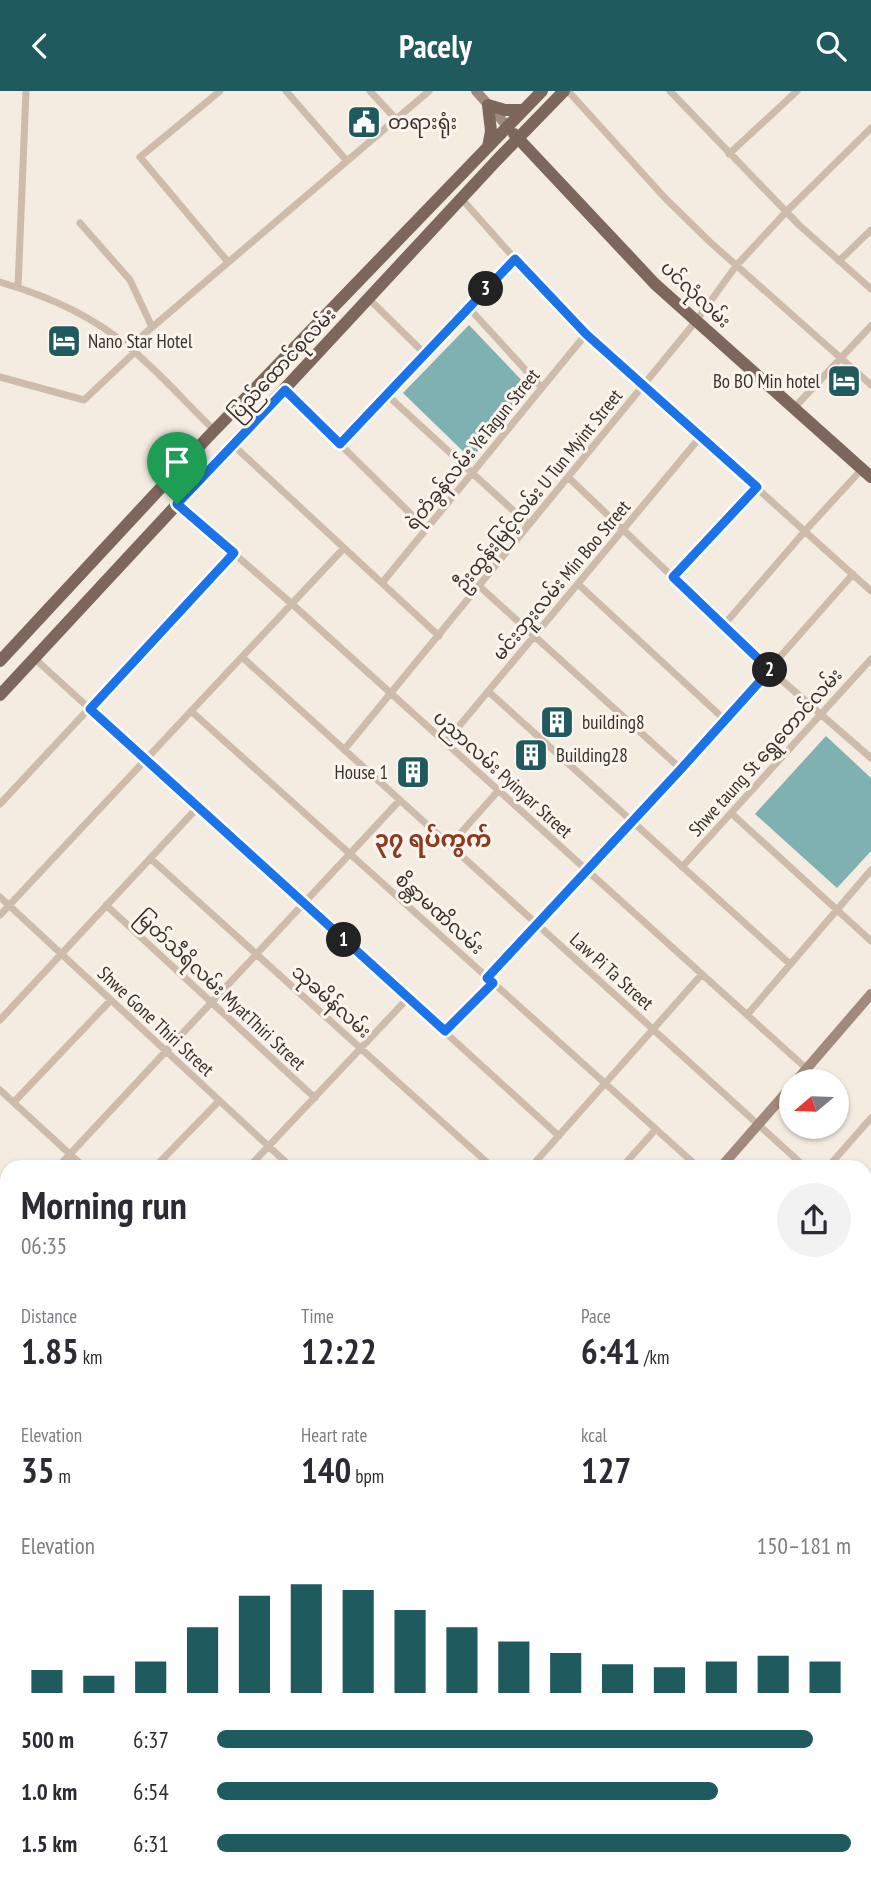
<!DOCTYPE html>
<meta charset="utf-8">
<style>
:root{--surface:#fff;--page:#f2f2f3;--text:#2b2b33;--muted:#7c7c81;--accent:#1f5a5e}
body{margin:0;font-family:"PT Sans Narrow","Noto Sans Myanmar",sans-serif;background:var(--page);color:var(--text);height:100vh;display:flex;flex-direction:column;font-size:26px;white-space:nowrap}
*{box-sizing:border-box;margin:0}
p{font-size:23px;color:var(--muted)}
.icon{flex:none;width:38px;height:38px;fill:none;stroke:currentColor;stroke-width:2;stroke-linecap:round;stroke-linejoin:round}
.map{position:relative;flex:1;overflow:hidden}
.panel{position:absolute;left:0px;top:1069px;width:872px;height:726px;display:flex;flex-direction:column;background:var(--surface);border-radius:21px 21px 0 0;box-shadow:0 2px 5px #0004}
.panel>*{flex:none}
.needle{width:46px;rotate:251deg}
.tools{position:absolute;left:779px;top:978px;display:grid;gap:14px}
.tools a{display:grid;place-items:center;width:70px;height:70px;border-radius:50%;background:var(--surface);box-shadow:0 2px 5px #0004;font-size:35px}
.pin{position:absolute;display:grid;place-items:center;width:60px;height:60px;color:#fff;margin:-72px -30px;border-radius:50% 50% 50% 0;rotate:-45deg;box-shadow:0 0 7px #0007}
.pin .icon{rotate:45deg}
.km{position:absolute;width:35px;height:35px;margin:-18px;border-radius:50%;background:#222;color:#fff;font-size:19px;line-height:35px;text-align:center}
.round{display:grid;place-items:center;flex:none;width:74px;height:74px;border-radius:37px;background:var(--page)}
.headline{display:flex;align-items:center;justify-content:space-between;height:119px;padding:0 21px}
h1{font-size:38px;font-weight:800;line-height:52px}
.figures{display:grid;grid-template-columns:repeat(3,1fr);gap:10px;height:119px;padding:7px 21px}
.figures div{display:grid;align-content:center}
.figures b{font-size:35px;font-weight:800}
.figures small{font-size:19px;font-weight:400}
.figures p{font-size:19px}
.chart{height:196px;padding:14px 21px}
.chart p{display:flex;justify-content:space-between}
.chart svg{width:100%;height:126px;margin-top:7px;stroke:var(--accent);stroke-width:6}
ul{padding:0 21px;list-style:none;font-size:23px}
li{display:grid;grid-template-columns:112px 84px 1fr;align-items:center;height:52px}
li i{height:18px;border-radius:9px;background:var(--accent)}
header{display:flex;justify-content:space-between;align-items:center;height:91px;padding:0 21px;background:var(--accent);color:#fff;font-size:32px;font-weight:800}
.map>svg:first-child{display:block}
.water{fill:#7fb0b2}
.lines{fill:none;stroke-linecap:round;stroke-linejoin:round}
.street{stroke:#cdbbac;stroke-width:7}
.secondary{stroke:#a18a7d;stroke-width:10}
.primary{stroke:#7d675c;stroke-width:12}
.route-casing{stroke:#fff;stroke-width:14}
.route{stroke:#1a73e8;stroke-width:9}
.labels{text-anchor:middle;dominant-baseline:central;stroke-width:6;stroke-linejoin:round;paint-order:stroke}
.poi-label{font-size:19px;fill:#3b302b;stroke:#fbf5ee;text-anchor:start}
.street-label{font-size:19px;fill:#3b302b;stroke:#fbf5ee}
.quarter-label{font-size:23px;font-weight:bold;fill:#8c3b22;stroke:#fbf5ee}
</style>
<header><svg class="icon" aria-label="back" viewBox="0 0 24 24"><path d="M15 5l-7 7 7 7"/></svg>Pacely<svg class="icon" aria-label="search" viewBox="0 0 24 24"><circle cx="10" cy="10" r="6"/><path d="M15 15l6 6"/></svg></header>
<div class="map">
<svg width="871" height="1795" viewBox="0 0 871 1795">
<rect width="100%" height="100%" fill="#f4ebe1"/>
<!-- water -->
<path class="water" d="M469,234L530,298L471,368L403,302Z
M826,645L871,687V760L837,797L755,723Z"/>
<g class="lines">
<!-- street -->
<path class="street" d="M220,0L140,66L228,171
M286,0L347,70
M370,0L396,28
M568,0L665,107L710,151L871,294
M670,0L799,134L871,198
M729,63L797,0
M461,107L515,168L586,243L871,500
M80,132L130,189L152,236
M839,170L871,139
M0,191C45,204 93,225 129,256C159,281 186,312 214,339
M18,196L26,0
M369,208L425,263
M469,217L542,297
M129,256L429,0
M0,286L84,309L135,261
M285,299L426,438
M387,304L529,434
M794,317L871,235
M340,353L515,168
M233,354L439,545
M568,386L770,579L871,667
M177,413L292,513L807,978
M673,486L757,396
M382,492L586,243
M578,493L725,629
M479,495L681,678
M723,535L805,440L862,378
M242,566L805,1076
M34,567L559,1045
M489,601L790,873
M191,620L698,1076
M445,652L701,345
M344,659L696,230L736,175L786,121L871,37
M0,713L234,462
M731,722L871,850
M450,754L498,700
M150,767L492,1076
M682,776L871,568
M0,806L291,1076
M106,814L315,1007
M0,824L344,457
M487,887L681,678L853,483
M747,924L871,779
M0,929L198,716
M445,940L493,892
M0,999L84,1076
M14,1011L111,909
M58,1076L400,709
M155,1076L219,1010
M249,1076L408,907
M531,1076L702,883
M622,1076L656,1038
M828,1076L871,1027
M864,1132L871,1125
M0,1138L7,1130
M0,1213L7,1220
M864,1237L871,1243
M0,1306L7,1313
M864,1331L871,1337
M0,1348L7,1340
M0,1396L7,1403
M864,1450L871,1443
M0,1493L7,1499
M0,1565L7,1558
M864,1618L871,1625
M864,1653L871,1646
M0,1665L7,1657
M0,1673L7,1679
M864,1712L871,1718
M0,1760L7,1752
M0,1776L7,1783
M13,1788L20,1795
M93,1788L100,1795
M362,1788L369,1795
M616,1788L623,1795
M854,1788L861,1795
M184,1795L190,1788
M272,1795L278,1788
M468,1795L474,1788
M563,1795L570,1788"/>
<!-- secondary -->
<path class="secondary" d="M476,0L507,35
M796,990L871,903
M721,1076L791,996
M0,1102L7,1109
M864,1563L871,1556
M741,1788L748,1795
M70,1795L76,1788
M657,1795L663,1788"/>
<!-- primary -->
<path class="primary" d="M514,43L655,193L871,386
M488,56L491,40L488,14L505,19H522
M0,570L208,346L542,0
M0,604L497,69L564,0"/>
</g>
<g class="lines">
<!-- route casing -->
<g class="route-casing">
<path id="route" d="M515,168L586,243L757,396L673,486L770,579L681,678L487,887L493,892L445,940L90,618L234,462L177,413L285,299L340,353Z"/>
</g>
<!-- route -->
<use href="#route" class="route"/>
</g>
<!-- icons -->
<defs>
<g id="civic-square" transform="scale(1.75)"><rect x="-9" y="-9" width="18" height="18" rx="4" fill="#1f5a5e" stroke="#fbf5ee"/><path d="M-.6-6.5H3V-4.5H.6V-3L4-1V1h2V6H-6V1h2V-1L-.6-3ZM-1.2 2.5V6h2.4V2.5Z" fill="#fff"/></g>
<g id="hotel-square" transform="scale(1.75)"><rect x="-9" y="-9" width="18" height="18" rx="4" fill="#1f5a5e" stroke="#fbf5ee"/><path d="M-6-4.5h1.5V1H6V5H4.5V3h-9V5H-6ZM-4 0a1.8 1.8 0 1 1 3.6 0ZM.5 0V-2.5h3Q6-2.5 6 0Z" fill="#fff"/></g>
<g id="building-square" transform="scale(1.75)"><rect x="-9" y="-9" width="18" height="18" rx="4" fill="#1f5a5e" stroke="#fbf5ee"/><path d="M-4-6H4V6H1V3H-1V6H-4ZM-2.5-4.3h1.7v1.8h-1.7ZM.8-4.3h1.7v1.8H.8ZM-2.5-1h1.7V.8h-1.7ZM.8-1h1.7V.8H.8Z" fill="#fff"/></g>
</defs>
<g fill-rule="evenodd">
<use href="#civic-square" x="364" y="31"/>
<use href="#hotel-square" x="64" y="250"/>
<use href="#hotel-square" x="844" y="290"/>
<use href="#building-square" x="557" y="631"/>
<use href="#building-square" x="531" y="664"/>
<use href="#building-square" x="413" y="681"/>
</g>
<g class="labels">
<!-- poi labels -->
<g class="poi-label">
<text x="388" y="31">တရားရုံး</text>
<text x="88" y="250">Nano Star Hotel</text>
<text x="820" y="290" text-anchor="end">Bo BO Min hotel</text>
<text x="582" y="631">building8</text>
<text x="556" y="664">Building28</text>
<text x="388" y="681" text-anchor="end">House 1</text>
</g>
<!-- street labels -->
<g class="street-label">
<text transform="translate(696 203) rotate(43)">ပင်လုံလမ်း</text>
<text transform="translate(282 273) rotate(-47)">ပြည်ထောင်စုလမ်း</text>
<text transform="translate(472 358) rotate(-51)">ရဲတံခွန်လမ်း YeTagun Street</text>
<text transform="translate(538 399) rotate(-51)">ဦးထွန်းမြင့်လမ်း U Tun Myint Street</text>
<text transform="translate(561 489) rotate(-50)">မင်းဘူးလမ်း Min Boo Street</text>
<text transform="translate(765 661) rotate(-48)">Shwe taung St ရွှေတောင်လမ်း</text>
<text transform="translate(503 683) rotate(42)">ပညာလမ်း Pyinyar Street</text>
<text transform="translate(440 822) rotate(42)">စိန္တာမဏိလမ်း</text>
<text transform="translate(612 880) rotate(42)">Law Pi Ta Street</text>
<text transform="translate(221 899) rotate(43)">မြတ်သီရိလမ်း MyatThiri Street</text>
<text transform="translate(332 910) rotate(42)">သုခမိန်လမ်း</text>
<text transform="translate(156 930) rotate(43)">Shwe Gone Thiri Street</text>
</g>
<!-- quarter labels -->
<g class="quarter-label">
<text x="433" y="747">၃၇ ရပ်ကွက်</text>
</g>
</g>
</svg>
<div class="tools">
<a><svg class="needle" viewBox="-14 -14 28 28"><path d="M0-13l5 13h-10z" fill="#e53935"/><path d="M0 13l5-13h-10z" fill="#7c7c81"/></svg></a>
</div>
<div class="pin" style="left:177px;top:413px;background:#1e9e55"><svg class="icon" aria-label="arrive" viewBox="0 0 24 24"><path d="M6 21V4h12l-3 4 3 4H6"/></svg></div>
<b class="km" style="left:344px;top:849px">1</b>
<b class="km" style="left:770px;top:579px">2</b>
<b class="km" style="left:486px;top:198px">3</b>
<section class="panel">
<div class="headline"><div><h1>Morning run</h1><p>06:35</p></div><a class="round"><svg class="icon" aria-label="share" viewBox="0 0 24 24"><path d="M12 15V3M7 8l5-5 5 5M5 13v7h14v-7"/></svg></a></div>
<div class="figures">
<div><p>Distance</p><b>1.85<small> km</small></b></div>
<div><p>Time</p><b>12:22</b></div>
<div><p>Pace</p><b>6:41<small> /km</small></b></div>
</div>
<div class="figures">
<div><p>Elevation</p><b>35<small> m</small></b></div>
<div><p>Heart rate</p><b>140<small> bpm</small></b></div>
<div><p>kcal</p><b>127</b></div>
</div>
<div class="chart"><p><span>Elevation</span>150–181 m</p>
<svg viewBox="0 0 160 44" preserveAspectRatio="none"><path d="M5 44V36M15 44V38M25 44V33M35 44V21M45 44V10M55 44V6M65 44V8M75 44V15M85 44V21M95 44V26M105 44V30M115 44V34M125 44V35M135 44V33M145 44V31M155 44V33"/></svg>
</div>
<ul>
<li><b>500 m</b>6:37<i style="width:94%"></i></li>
<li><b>1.0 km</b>6:54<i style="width:79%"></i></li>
<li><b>1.5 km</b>6:31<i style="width:100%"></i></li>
</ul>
</section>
</div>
